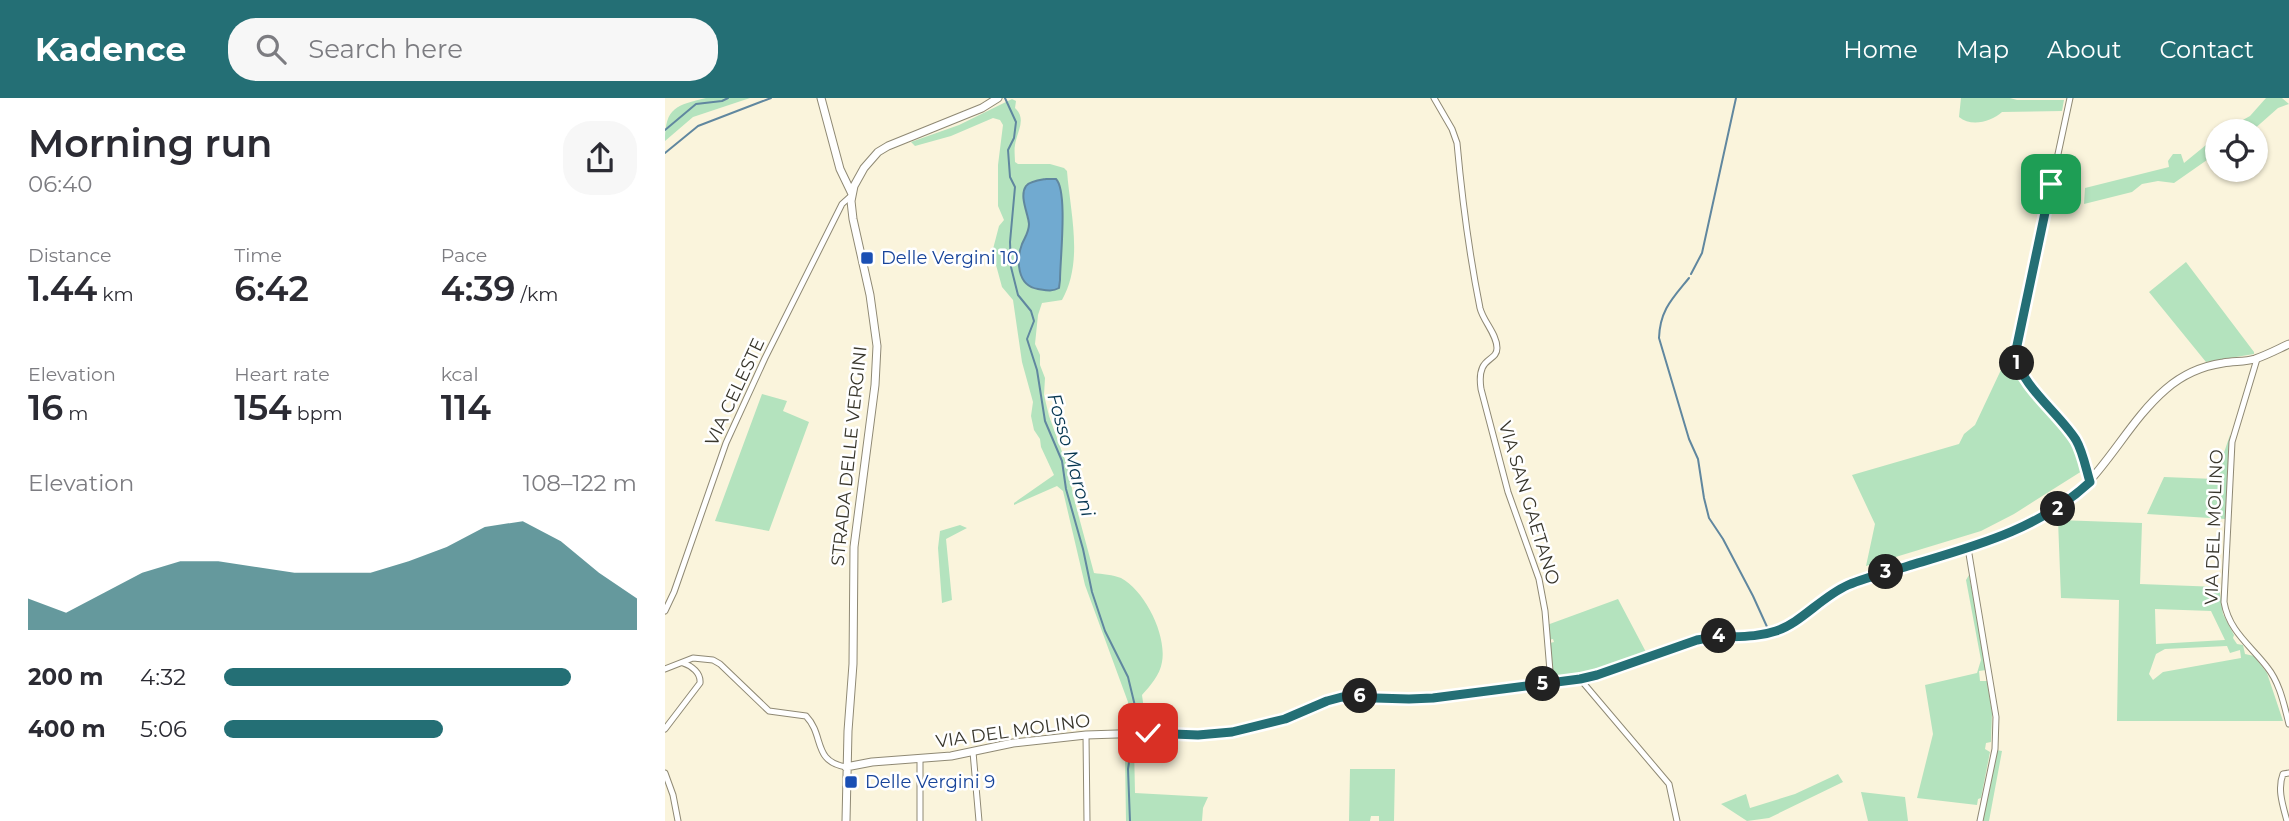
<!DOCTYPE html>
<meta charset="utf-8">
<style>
:root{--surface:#fff;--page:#f7f7f7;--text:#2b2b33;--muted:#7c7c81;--accent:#246f75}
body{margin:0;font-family:Montserrat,sans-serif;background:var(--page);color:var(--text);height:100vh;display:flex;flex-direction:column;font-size:26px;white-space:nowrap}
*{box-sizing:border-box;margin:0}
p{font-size:23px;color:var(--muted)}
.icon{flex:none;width:38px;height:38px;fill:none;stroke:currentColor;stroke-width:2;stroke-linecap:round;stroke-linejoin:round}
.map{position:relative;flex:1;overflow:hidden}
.panel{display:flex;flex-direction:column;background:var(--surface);width:665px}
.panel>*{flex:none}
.tools{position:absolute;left:1540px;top:21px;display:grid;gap:14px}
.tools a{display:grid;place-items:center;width:63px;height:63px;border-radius:50%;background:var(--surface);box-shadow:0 2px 5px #0004;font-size:35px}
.pin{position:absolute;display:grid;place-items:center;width:60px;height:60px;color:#fff;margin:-30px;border-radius:14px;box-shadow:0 4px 10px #0006}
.km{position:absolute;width:35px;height:35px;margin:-18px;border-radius:50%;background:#222;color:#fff;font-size:19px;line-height:35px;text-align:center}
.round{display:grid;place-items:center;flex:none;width:74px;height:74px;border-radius:28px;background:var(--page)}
.summary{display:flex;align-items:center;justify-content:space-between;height:119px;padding:0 28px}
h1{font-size:38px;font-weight:600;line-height:52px}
.stats{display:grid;grid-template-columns:repeat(3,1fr);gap:10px;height:119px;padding:7px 28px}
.stats div{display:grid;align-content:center}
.stats b{font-size:35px;font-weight:600}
.stats small{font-size:19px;font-weight:400}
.stats p{font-size:19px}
.chart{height:196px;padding:14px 28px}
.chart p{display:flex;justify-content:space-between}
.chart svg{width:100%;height:126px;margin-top:7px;fill:var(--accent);opacity:.7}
ul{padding:0 28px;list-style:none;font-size:23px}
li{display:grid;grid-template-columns:112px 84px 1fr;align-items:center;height:52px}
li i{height:18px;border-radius:9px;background:var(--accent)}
header{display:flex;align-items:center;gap:42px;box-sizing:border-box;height:98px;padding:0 35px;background:var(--accent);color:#fff}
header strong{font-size:33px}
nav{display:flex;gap:38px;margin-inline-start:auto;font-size:24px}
.search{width:490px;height:63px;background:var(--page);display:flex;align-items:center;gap:18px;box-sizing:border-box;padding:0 24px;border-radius:28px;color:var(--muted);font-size:26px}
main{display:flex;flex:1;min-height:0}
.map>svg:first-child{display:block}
.green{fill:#b4e3be;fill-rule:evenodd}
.water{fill:#71aad0;stroke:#60879f;stroke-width:2}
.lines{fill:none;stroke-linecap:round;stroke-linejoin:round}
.stream{stroke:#60879f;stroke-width:2}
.street-casing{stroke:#8f8974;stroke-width:7}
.secondary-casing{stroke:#8f8974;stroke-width:9}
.street{stroke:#fff;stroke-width:5}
.secondary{stroke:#fff;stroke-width:7}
.route-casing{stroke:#fff;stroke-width:14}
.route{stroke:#246f75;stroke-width:9}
.transit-dot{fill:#1a4fb4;stroke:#fff;stroke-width:2.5}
.labels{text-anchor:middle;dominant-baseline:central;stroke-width:5;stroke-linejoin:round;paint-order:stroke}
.transit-label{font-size:18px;fill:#164399;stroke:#fff;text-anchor:start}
.street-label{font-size:18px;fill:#38362c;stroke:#fff}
.water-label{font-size:19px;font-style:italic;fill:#073751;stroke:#fff}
</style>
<header>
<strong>Kadence</strong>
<div class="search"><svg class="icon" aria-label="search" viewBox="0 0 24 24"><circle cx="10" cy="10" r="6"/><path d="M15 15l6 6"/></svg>Search here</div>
<nav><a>Home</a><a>Map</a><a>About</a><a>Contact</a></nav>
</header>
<main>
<section class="panel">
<div class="summary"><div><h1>Morning run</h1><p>06:40</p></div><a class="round"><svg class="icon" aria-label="share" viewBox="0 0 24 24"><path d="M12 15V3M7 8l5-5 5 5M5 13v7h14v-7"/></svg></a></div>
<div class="stats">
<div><p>Distance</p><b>1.44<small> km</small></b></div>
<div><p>Time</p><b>6:42</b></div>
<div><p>Pace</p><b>4:39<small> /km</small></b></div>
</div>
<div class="stats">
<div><p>Elevation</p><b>16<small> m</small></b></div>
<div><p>Heart rate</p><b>154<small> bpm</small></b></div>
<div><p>kcal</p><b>114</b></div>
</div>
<div class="chart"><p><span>Elevation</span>108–122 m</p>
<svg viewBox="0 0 160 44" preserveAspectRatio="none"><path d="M0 44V33L10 38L20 31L30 24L40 20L50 20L60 22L70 24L80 24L90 24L100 20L110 15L120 8L130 6L140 13L150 24L160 33V44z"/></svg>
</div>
<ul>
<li><b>200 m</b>4:32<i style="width:84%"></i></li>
<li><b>400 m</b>5:06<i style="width:53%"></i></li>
</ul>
</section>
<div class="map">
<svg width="1624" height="723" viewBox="0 0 1624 723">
<rect width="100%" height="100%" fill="#faf4dc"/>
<!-- green -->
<path class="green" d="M41,0H85L28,19L0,43C0,9 12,7 41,0Z
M1296,0H1345L1352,2H1399L1397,13L1337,14C1326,24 1306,29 1294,19Z
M1601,0H1617L1624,6L1613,10L1587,33H1558L1585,18Z
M347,1L351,3L350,10C362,21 352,33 350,47C349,52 350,59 350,64L353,66H385L399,70L402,73C405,114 419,163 397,202L377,205L373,217L370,246L375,257V267L380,280L379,297L384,318L404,373L408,397L429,475C437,476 448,477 456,480C480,493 502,537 497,564C495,577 485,588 477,597L481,626L477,638L472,641L469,648L470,695L543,699L538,710L537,723H461L460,655L464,652L463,604L420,487L398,393L392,388L349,407V405L389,377L376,349L375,341L369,332L366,318L368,304L357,264L348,202L337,189L331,167L328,151L334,128L339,122L333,108V67L338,27L335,22L328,20L286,38L250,48L246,44L294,27ZM397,100V138L394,190L369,191L358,144L364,128L359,106Z
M1552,38V55L1509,85L1493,83L1477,86L1467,94L1419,106L1420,90L1504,69L1503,63L1508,56H1516L1519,65Z
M1521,164L1589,254V256L1541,264L1484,194Z
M1343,257L1347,271L1407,345L1417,373L1349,416L1316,433L1201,468L1210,426L1187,377L1294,346L1299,336L1310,327Z
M97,296L122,303L118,313L144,324L104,433L50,423Z
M1565,337L1560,421L1482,416L1499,379L1550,381Z
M1393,422L1477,425L1475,486L1554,489L1558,516L1569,537L1568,540L1572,546L1578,547L1580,556L1589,558L1602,575L1618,623H1452L1454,502L1396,500ZM1490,511L1546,513L1560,542L1491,546ZM1562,548L1565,555L1575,552L1576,560L1498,574L1488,582L1484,576L1491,556L1500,551Z
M295,427L302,430L281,441L287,502L277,505L273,450L275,433Z
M1304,477L1321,572L1314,573L1315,583H1322L1327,615L1326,644L1321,645L1320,651L1325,654L1316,700L1313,701L1312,707L1252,700L1268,636L1260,587L1312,575L1316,562L1301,482Z
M953,501L982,556L915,578L888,579L885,545L889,544L888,541L883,542L882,527Z
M1331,652L1337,653L1324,723H1318Z
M685,671H730L729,723H714V718H706L705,723H684Z
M1173,676L1178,684L1104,720L1082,723L1056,706L1081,696L1085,710L1130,696Z
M1196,694L1240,699L1243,723H1203Z"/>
<!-- water -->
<path class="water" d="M381,81H391C403,93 395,162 395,182L394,190C387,194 380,192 373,191C352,188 351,162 357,146C360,139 364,134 364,126C363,115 354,98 361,88C365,83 375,82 381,81Z"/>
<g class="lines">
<!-- stream -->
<path class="stream" d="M340,0L351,24L349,40L343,52L345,79L350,89L345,144L346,169L353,197L366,213L369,223L362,241L372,272L380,323L397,363L401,391L418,451L427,494L440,533L463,579L470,608L468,631
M0,32L31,6L57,3L63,0
M0,55L33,28L106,0
M1026,176L1037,155L1071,0
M1024,180C1007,201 995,212 994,240L1024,341L1033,361L1039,400L1044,420L1058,441L1088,498L1103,531
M465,723L463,671L468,637"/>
<!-- street casing -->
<g class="street-casing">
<path id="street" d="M769,0L787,31L792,45C797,100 804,155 815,210C818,223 832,236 832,250C832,265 811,257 816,291L843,394L874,481L880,513L886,585
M1405,0L1350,257C1357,289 1394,315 1411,342C1418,354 1421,371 1425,384
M1592,261L1567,344L1559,504C1564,533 1585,547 1602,569C1615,585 1619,607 1624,626
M1303,450L1331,619L1330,651L1315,723
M0,513L9,494L61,345L100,260L177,106L187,97
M0,571L28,560L48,562L55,566L104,613L141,618C160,638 147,663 181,669
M915,581L1004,686L1012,723
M0,631L35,585C36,575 27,568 18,565
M421,637L422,723
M308,654L314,723
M255,661V723
M0,675L8,697L13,723
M1622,723C1618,708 1612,691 1618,676L1624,675"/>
</g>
<!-- secondary casing -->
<g class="secondary-casing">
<path id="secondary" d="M156,0L175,71L187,96
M181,669L207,664L286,658L348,645L421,637L483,635L533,637L567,634L620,621L662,603L677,599L744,601L768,600L915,581L932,577L1032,542C1058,536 1085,542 1111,533C1126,528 1137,516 1150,507C1161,498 1174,491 1187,486C1252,460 1325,451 1386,415C1438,384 1458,328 1501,291C1517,277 1538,268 1558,265C1569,263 1580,264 1590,261C1602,257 1613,251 1624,246
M181,723L183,633L188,566L189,449L210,287L212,248L205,197L188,121L186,103L189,88L199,70L213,54L223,48L317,10L333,0"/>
</g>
<!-- street -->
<use href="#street" class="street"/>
<!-- secondary -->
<use href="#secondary" class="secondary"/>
</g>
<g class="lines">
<!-- route casing -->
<g class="route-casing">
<path id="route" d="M483,635L533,637L567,634L620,621L662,603L677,599L744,601L768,600L915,581L932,577L1032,542C1058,536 1085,542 1111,533C1136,525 1156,499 1183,487C1202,479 1223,474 1243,468C1310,448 1373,432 1425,384C1421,371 1418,354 1411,342C1394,315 1357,289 1350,257L1386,86"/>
</g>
<!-- route -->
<use href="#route" class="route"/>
</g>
<!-- markers -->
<g class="transit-dot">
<rect x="195" y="153" width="14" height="14" rx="3.5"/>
<rect x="179" y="677" width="14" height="14" rx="3.5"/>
</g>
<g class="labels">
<!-- transit labels -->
<g class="transit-label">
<text x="216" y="160">Delle Vergini 10</text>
<text x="200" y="684">Delle Vergini 9</text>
</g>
<!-- street labels -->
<g class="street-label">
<text transform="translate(70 294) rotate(-65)">VIA CELESTE</text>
<text transform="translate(184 358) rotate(-84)">STRADA DELLE VERGINI</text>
<text transform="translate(864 405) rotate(73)">VIA SAN GAETANO</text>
<text transform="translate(1549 429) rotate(-88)">VIA DEL MOLINO</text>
<text transform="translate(348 633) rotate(-8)">VIA DEL MOLINO</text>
</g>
<!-- water labels -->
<g class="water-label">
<text transform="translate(406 357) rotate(74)">Fosso Maroni</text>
</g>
</g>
</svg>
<div class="tools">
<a><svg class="icon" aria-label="locate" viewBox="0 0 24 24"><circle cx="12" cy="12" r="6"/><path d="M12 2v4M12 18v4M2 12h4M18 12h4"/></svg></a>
</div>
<div class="pin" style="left:1386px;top:86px;background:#1e9e55"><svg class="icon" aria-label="arrive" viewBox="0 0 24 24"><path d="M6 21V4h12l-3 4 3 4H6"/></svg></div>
<div class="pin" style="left:483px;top:635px;background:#d93025"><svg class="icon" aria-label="check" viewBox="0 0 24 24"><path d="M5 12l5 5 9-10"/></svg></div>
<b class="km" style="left:1352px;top:265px">1</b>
<b class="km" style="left:1393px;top:411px">2</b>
<b class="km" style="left:1221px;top:474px">3</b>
<b class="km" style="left:1054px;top:538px">4</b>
<b class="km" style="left:878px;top:586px">5</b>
<b class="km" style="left:695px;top:598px">6</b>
</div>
</main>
